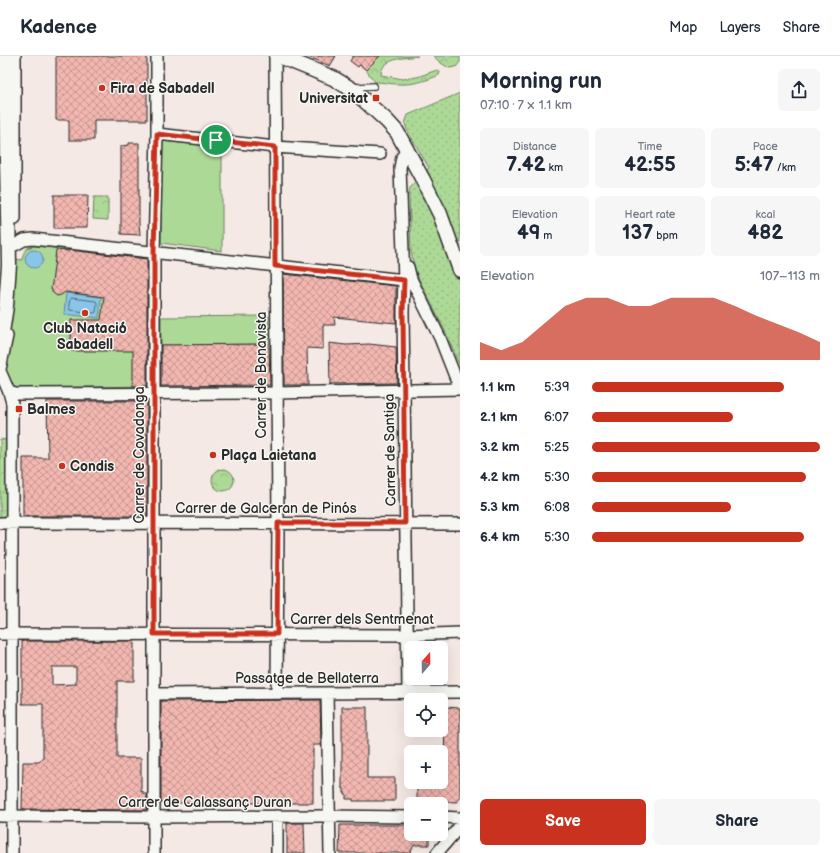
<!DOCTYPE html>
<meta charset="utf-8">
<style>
:root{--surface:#fff;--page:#f6f6f7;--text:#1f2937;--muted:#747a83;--line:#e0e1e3;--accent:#c8321e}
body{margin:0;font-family:"Balsamiq Sans",sans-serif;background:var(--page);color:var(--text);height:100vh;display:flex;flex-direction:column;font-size:15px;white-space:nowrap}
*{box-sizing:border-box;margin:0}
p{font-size:13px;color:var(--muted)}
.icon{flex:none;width:22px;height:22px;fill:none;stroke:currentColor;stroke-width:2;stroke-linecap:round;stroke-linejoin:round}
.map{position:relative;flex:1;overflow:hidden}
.side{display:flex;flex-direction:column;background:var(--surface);width:380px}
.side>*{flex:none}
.needle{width:26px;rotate:20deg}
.buttons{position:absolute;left:404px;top:585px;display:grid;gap:8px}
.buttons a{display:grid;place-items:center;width:44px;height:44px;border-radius:6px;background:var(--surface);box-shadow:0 4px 16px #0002;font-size:20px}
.pin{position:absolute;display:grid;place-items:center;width:34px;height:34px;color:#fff;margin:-17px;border:2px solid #fff;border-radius:50%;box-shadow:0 1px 4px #0007}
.round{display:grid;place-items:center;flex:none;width:42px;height:42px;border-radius:6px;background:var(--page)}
.head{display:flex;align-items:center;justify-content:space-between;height:68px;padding:0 20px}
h1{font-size:22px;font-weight:800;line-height:30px}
.metrics{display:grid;grid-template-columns:repeat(3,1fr);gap:6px;height:68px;padding:4px 20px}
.metrics div{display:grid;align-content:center;border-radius:6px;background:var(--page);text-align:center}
.metrics b{font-size:20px;font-weight:800}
.metrics small{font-size:11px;font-weight:400}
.metrics p{font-size:11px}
.chart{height:112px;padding:8px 20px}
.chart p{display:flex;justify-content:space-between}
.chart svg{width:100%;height:72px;margin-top:4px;fill:var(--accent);opacity:.7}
.primary-button{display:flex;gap:8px;margin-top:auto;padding:8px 20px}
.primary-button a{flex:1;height:46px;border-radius:6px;background:var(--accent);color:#fff;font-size:16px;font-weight:800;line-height:46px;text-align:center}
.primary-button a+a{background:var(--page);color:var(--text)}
ul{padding:0 20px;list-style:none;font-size:13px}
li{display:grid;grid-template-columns:64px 48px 1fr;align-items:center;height:30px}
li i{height:10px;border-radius:5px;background:var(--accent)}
header{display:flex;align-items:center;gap:24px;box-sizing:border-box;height:56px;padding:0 20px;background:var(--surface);border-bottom:1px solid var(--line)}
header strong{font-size:19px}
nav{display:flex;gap:22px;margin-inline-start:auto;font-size:14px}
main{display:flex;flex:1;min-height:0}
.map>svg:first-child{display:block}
.grass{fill:url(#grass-dots);stroke:#6c8261}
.forest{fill:url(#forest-crowns);stroke:#6c8261}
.garden{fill:#add997;stroke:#6c8261}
.water{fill:#88c5e8;stroke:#63879c}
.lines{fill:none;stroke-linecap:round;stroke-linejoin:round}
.shore{stroke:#506977;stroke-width:1}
.building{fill:url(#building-cross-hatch);stroke:#2b2b2b;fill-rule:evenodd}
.service-casing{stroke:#2b2b2b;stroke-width:8}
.minor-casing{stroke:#2b2b2b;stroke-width:14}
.tertiary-casing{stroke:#2b2b2b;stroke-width:17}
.service{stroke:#f6f6f2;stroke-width:5.5}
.minor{stroke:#f6f6f2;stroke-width:11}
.tertiary{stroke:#f6f6f2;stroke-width:14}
.route-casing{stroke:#fff;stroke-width:8}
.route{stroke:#c8321e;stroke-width:5}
.poi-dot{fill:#c8321e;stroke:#f6f6f2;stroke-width:1.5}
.labels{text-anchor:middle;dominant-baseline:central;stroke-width:3;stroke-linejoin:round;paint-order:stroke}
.poi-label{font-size:14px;font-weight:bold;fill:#2b2b2b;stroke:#f6f6f2;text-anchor:start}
.street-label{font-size:14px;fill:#2b2b2b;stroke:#f6f6f2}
</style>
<header>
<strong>Kadence</strong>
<nav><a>Map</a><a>Layers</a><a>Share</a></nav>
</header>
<main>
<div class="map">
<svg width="460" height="797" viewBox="0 0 460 797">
<defs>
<pattern id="grass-dots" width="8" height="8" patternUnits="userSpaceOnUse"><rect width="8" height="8" fill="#add997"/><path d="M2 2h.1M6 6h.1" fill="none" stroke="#95ba82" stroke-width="1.8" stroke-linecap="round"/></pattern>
<pattern id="forest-crowns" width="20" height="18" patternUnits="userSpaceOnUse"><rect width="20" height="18" fill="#add997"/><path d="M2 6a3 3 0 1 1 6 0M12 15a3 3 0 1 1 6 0" fill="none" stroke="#95ba82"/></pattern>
<pattern id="building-cross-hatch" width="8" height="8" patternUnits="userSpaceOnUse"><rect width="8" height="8" fill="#f2b7b0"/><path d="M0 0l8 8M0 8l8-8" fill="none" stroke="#c4958f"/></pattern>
</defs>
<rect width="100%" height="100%" fill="#f5e9e5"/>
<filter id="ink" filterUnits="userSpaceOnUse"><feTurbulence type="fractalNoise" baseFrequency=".025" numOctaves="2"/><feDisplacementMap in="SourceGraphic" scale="8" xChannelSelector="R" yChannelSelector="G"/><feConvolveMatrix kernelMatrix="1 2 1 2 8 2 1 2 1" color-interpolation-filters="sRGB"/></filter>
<g filter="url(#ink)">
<!-- grass -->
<path class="grass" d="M460,37V310L445,275L416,217L413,206L411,195L409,137L410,132L429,112L407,74L405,67L408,59Z"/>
<!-- forest -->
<path class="forest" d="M379,0H418C405,2 381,2 381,19L403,23L417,21L437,14L440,16L439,19C426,25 412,29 398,28C390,28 383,26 375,26L366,14Z
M433,0H460V6L456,11L449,12L441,7Z
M94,141H108V164L93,163Z
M0,383L8,384L10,456L2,462H0Z
M212 424a11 11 0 1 1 22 0a11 11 0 1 1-22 0Z"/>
<!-- garden -->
<path class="garden" d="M161,85L222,91V195L161,187Z
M36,190L147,202V330L22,332L8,331L0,313L16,203L22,204C23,195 27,190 36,190Z
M269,260V288L161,289V261Z"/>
<!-- water -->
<path class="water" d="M25 203a9 9 0 1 1 18 0a9 9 0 1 1-18 0Z
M66,237L101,241L99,262L64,258Z"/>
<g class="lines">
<!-- shore -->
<path class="shore" d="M71,242L96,245L97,247L96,256L94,257L70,254C68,252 69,244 71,242Z"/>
</g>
<!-- building -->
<path class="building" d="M56,0H147V64H94V84H69V64H56Z
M306,0H336L330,10Z
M353,0H380L366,14L360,9L358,11L350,5Z
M129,87H139V167L140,179L121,178V90L129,89Z
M54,139H88L87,172H54Z
M56,194L69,195V194L147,203V330H133V295H71V264H101L104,241L65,236L61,239L57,240L53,237L51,232L52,227Z
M283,218L396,230V267L334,261L335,269H323V293L307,292L308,329H284Z
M329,287L346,289L369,288L396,291L397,327L330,328Z
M269,288L270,329L161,330V289Z
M47,345H147V460H23V402H48Z
M22,585H134V625H117V702H141V736L143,735V738H147V754L22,753L23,706H39L43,702V648H22ZM52,611H76V628L52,629Z
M320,644L321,689H313V747H161V645Z
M342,651H367V722H395V745H353V743H346V737H344V732H342Z
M445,651L460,652V743H458V746L417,745V726H441V722H444Z
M287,767H304L305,797H287Z
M340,769H411V778H429V789H414L410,797H339Z"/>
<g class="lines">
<!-- service casing -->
<g class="service-casing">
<path id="service" d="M354,32L356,31L374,30"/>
</g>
<!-- minor casing -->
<g class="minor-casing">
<path id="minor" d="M275,0L278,467L277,637
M157,78L275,91L380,98
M15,163V0
M15,189L24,184L33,183L404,224
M408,211L411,223L440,282L460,333
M0,313L7,280
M0,315L9,336L12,347V797
M9,336L15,338H22L276,337L460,333
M0,467L460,468
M0,578L407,579L460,577
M327,637L330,797
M408,637L403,256L404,224L400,112L402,101L408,95
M154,638L460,636
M0,760L154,761L322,760L411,761
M277,760V797
M441,761L460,762
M154,797V196L157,78V0
M437,797L460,770"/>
</g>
<!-- tertiary casing -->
<g class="tertiary-casing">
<path id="tertiary" d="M279,0L333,22L353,34L387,65L397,76L422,122L440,158L460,214
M0,290L6,250L9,209L5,0"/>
</g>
<!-- service -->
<use href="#service" class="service"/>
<!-- minor -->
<use href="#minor" class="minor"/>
<!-- tertiary -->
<use href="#tertiary" class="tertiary"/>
</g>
</g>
<g class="lines" filter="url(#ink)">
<!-- route casing -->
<g class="route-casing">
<path id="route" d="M157,78L275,91V210L404,224L403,256L405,467H278L277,578H154V196Z"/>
</g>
<!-- route -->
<use href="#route" class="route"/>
</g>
<!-- markers -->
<g class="poi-dot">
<circle cx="102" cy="32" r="4"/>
<rect x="372" y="38" width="8" height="8" rx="2"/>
<circle cx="85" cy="257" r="4"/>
<rect x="15" y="349" width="8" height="8" rx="2"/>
<circle cx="213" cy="399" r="4"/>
<circle cx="62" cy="410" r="4"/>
</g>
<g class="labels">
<!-- poi labels -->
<g class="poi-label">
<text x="110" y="32">Fira de Sabadell</text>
<text x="368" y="42" text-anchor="end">Universitat</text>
<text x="85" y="272" text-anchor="middle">Club Natació<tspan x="85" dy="16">Sabadell</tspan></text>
<text x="27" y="353">Balmes</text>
<text x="221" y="399">Plaça Laietana</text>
<text x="70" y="410">Condis</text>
</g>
<!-- street labels -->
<g class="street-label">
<text transform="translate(261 319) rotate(-90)">Carrer de Bonavista</text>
<text transform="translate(390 394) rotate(-91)">Carrer de Santiga</text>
<text transform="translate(139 399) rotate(-90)">Carrer de Covadonga</text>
<text x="266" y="452">Carrer de Galceran de Pinós</text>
<text x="362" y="563">Carrer dels Sentmenat</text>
<text x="307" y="622">Passatge de Bellaterra</text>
<text x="205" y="746">Carrer de Calassanç Duran</text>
</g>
</g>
</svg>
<div class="buttons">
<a><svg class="needle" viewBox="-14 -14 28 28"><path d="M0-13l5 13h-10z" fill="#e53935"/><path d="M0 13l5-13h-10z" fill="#747a83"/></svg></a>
<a><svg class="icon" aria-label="locate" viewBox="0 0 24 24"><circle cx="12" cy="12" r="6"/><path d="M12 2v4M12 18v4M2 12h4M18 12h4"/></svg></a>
<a>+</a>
<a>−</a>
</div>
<div class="pin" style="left:216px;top:84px;background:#1e9e55"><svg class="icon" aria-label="arrive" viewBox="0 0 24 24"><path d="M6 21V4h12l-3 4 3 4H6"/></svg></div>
</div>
<section class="side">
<div class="head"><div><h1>Morning run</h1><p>07:10 · 7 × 1.1 km</p></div><a class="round"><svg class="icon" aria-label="share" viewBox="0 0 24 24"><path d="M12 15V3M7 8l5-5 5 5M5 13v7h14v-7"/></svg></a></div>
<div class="metrics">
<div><p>Distance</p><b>7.42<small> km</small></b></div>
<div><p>Time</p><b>42:55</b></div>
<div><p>Pace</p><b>5:47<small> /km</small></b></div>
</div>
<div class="metrics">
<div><p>Elevation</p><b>49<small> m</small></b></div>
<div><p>Heart rate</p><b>137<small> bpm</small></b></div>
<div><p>kcal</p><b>482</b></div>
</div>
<div class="chart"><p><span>Elevation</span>107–113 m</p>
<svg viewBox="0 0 160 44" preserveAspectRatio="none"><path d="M0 44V33L10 38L20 33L30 22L40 11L50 6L60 6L70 11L80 11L90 6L100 6L110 6L120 11L130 17L140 22L150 27L160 33V44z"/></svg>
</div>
<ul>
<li><b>1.1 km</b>5:39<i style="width:84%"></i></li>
<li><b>2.1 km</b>6:07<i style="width:62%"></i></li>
<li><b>3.2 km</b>5:25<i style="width:100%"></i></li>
<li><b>4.2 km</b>5:30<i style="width:94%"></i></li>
<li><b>5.3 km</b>6:08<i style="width:61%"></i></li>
<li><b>6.4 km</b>5:30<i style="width:93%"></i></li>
</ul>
<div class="primary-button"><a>Save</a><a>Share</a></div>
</section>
</main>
